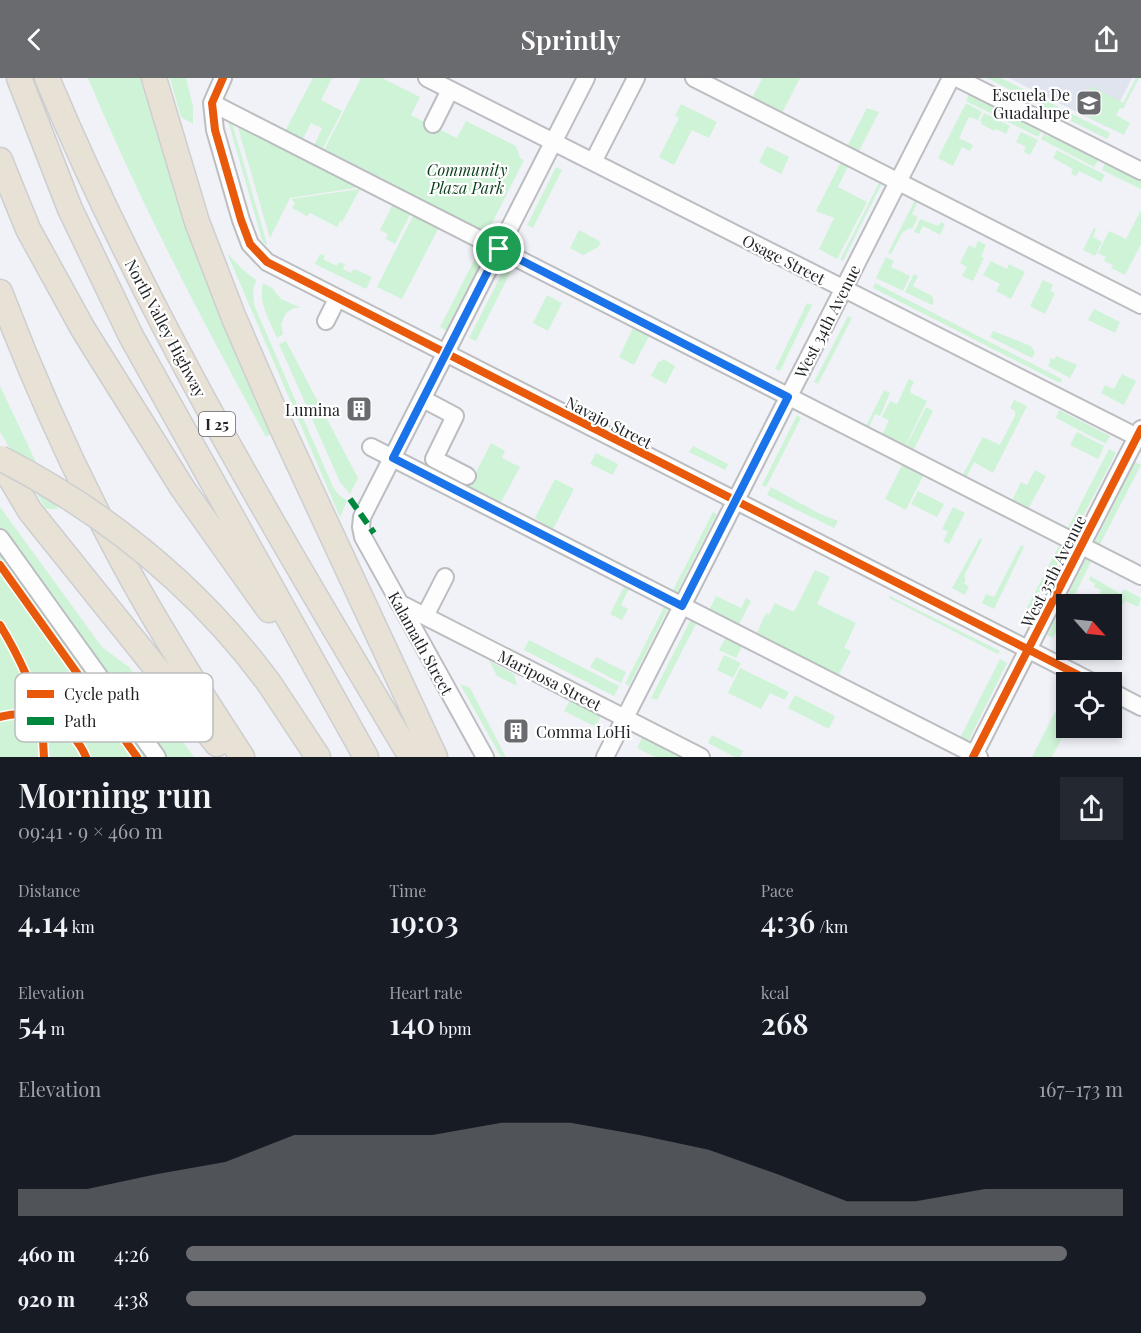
<!DOCTYPE html>
<meta charset="utf-8">
<style>
:root{--surface:#171b24;--page:#242831;--text:#f1f3f6;--muted:#9ea1a6;--accent:#696b6f}
body{margin:0;font-family:"Playfair Display",serif;background:var(--page);color:var(--text);height:100vh;display:flex;flex-direction:column;font-size:22px;white-space:nowrap}
*{box-sizing:border-box;margin:0}
p{font-size:20px;color:var(--muted)}
.icon{flex:none;width:33px;height:33px;fill:none;stroke:currentColor;stroke-width:2;stroke-linecap:round;stroke-linejoin:round}
.map{position:relative;height:679px;overflow:hidden}
.details{display:flex;flex-direction:column;background:var(--surface);flex:1}
.details>*{flex:none}
.needle{width:39px;rotate:117deg}
.fabs{position:absolute;left:1056px;top:516px;display:grid;gap:12px}
.fabs a{display:grid;place-items:center;width:66px;height:66px;border-radius:0px;background:var(--surface);box-shadow:0 3px 9px #0003;font-size:30px}
.pin{position:absolute;display:grid;place-items:center;width:51px;height:51px;color:#fff;margin:-26px;border:3px solid #fff;border-radius:50%;box-shadow:0 2px 6px #0007}
.round{display:grid;place-items:center;flex:none;width:63px;height:63px;border-radius:0px;background:var(--page)}
.summary{display:flex;align-items:center;justify-content:space-between;height:102px;padding:0 18px}
h1{font-size:33px;font-weight:600;line-height:45px}
.stats{display:grid;grid-template-columns:repeat(3,1fr);gap:9px;height:102px;padding:6px 18px}
.stats div{display:grid;align-content:center}
.stats b{font-size:30px;font-weight:600}
.stats small{font-size:16px;font-weight:400}
.stats p{font-size:16px}
.chart{height:168px;padding:12px 18px}
.chart p{display:flex;justify-content:space-between}
.chart svg{width:100%;height:108px;margin-top:6px;fill:var(--accent);opacity:.7}
ul{padding:0 18px;list-style:none;font-size:20px}
li{display:grid;grid-template-columns:96px 72px 1fr;align-items:center;height:45px}
li i{height:15px;border-radius:8px;background:var(--accent)}
header{display:flex;justify-content:space-between;align-items:center;height:78px;padding:0 18px;background:var(--accent);color:#fff;font-size:27px;font-weight:600}
.map>svg:first-child{display:block}
.built{fill:#dfe4ee}
.green{fill:#cef3d6}
.lines{fill:none;stroke-linecap:round;stroke-linejoin:round}
.minor-casing{stroke:#bcbdc1;stroke-width:20}
.highway-casing{stroke:#cdced0;stroke-width:27}
.minor{stroke:#fdfdfe;stroke-width:16}
.highway{stroke:#e8e1d6;stroke-width:24}
.highway-bridge-casing{stroke:#cdced0;stroke-width:27;stroke-linecap:butt}
.highway-bridge{stroke:#e8e1d6;stroke-width:24}
.quiet{stroke:#00873e;stroke-width:6;stroke-dasharray:12 6;stroke-linecap:butt}
.cycleway-casing{stroke:#fff;stroke-width:11}
.cycleway{stroke:#e8590c;stroke-width:8}
.route-casing{stroke:#fff;stroke-width:12}
.route{stroke:#1a73e8;stroke-width:8}
.labels{text-anchor:middle;dominant-baseline:central;stroke-width:4.5;stroke-linejoin:round;paint-order:stroke}
.shield{fill:#fff;stroke:#646567;stroke-width:1.5}
.shield-label{font-size:15px;font-weight:bold;fill:#212326}
.poi-label{font-size:16px;fill:#212326;stroke:#fff;text-anchor:end}
.park-label{font-size:16px;font-style:italic;fill:#0a3e19;stroke:#fff}
.street-label{font-size:16px;fill:#212326;stroke:#fff}
.key{fill:#fff;stroke:#bcbdbe;stroke-width:1.5}
.key-label{font-size:16px;fill:#212326}
</style>
<header><svg class="icon" aria-label="back" viewBox="0 0 24 24"><path d="M15 5l-7 7 7 7"/></svg>Sprintly<svg class="icon" aria-label="share" viewBox="0 0 24 24"><path d="M12 15V3M7 8l5-5 5 5M5 13v7h14v-7"/></svg></header>
<div class="map">
<svg width="1141" height="679" viewBox="0 0 1141 679">
<rect width="100%" height="100%" fill="#f0f2f7"/>
<!-- built -->
<path class="built" d="M1009,0H1132L1107,49Z"/>
<!-- green -->
<path class="green" d="M88,0H140L176,119L215,226L270,356L266,359C201,241 140,124 88,0Z
M170,0H186L193,28V46L181,39Z
M313,0H332L321,22L342,33L321,74L313,70L322,50L311,45L301,64L284,55Z
M361,0H382L420,19L411,37L457,60L466,43L516,68L520,80L524,82L486,157L361,109L290,120L270,160L236,43L319,82Z
M760,0H800L781,37L751,22L762,1Z
M987,0H1001L1110,55L1107,61Z
M1136,0H1139L1123,31L1120,30L1116,37L1130,45L1124,57L1075,33L1079,24L1082,25L1091,8L1123,25Z
M969,16L1038,49L1037,52L1041,54L1038,59L966,23Z
M966,25L982,34L978,42L969,39L959,60L973,67L970,73L962,69L953,88L938,80Z
M681,26L717,44L709,60L692,52L674,87L659,79L679,40L675,38Z
M867,30L879,34L857,77L846,71Z
M984,35L1010,48L1006,56L996,51L994,53L981,46L982,44L980,43Z
M230,38L267,166L266,167L262,162L227,39Z
M1021,54L1038,62L1030,77L1024,74L1026,69L1016,64Z
M1044,56L1049,59L1050,56L1099,81L1094,89L1041,61Z
M767,68L789,79L781,96L759,84Z
M1057,72L1105,97L1101,104L1079,93L1076,98L1071,96L1073,91L1053,80Z
M842,82L849,86L838,109L867,124L837,181L819,171L834,140L816,133Z
M1105,85L1141,103V111L1102,92Z
M556,89L562,92L533,150L527,147Z
M882,99L883,103L843,183L840,182Z
M360,111L342,144L340,143L337,149L310,135L307,138L292,130L295,125L291,121Z
M395,122L413,131L395,166L386,161L388,156L380,152Z
M915,122L918,123L912,136L918,139L912,151L909,150L902,155L891,176L888,175Z
M1141,132V166L1125,197L1111,190L1113,187L1104,183L1106,179L1098,175L1109,153L1126,161Z
M415,134L440,147L402,221L377,209Z
M920,141L938,148L941,144L945,146L940,157L923,148L919,156L914,154Z
M1094,150L1096,151L1093,159L1102,164L1095,178L1083,172Z
M579,152L601,164L598,169L583,177L570,170Z
M978,163L986,167L981,179L984,180L973,203L962,198L967,189L960,185L969,167L975,170Z
M482,167L487,173L447,253L440,249Z
M227,175L243,192L256,202L253,212L254,227L333,409L338,416L347,423L340,439Z
M320,176L325,178L323,181L337,188L339,184L345,186L343,191L351,195L354,191L372,199L366,211L315,186Z
M886,179L894,183L891,189L910,198L903,213L876,200Z
M510,180L516,183L476,263L469,260Z
M991,183L1007,191L1009,186L1025,194L1011,221L996,213L1000,206L983,197Z
M914,196L918,198L913,208L932,218L934,224L932,227L905,214Z
M1043,202L1053,207L1050,213L1055,215L1045,236L1030,228Z
M263,205L272,210L281,221L301,230H294L286,235L281,246L283,256L277,260C269,242 258,224 263,205Z
M875,205L1062,301L1060,305L873,210Z
M547,217L562,225L548,253L533,245Z
M807,225L812,227L780,293L775,291Z
M1094,231L1120,244L1115,255L1088,242Z
M848,238L852,240L818,306L814,304Z
M633,250L649,258L634,287L619,279Z
M993,253L1031,268L1035,275L1032,280L990,259Z
M286,263L358,400L350,416L340,404L279,266Z
M1056,278L1077,287L1070,300L1048,288L1051,280L1054,282Z
M663,281L675,288L666,306L651,298L659,283L661,284Z
M1122,296L1136,303L1124,327L1101,315L1105,307L1114,311Z
M909,301L914,304L910,312L911,315L927,323L905,368L882,357L889,342L882,339L890,323L897,326Z
M0,308L58,431H46L0,354Z
M884,312L890,315L880,338L875,336L869,349L866,348Z
M1014,322L1027,328L993,395L974,384L966,400L962,398L983,359L1000,367L1015,338V333L1010,330Z
M926,329L933,333L913,373L905,370Z
M1059,332L1110,358L1106,366L1056,340Z
M797,337L801,340L766,409L762,407Z
M1077,354L1104,368L1098,381L1070,367Z
M491,365L505,373L502,380L520,389L499,428L467,412Z
M693,368L728,386L725,392L689,374Z
M1109,371L1116,375L1073,457L1066,454Z
M596,375L618,386L613,397L590,386Z
M904,383L925,394L906,432L885,421Z
M1135,384L1141,387L1098,470L1094,466Z
M1035,392L1046,398L1027,433L1011,425L1021,404L1027,407Z
M555,401L574,411L551,455L539,449L541,444L535,440Z
M771,409L818,435L838,443L834,450L767,417Z
M918,413L944,426L937,439L911,426Z
M0,429L102,569L130,590L194,679H0Z
M953,429L965,435L949,466L943,463L948,454L942,451Z
M713,434L717,436L676,516H671Z
M980,460L982,462L964,498L966,500L964,506L969,508L965,517L952,510Z
M1062,462L1068,465L1026,547L1020,543Z
M1021,467L1024,469L994,531L982,525L986,516L994,519Z
M1088,477L1094,478L1070,526H1066V533L1053,560L1047,557Z
M815,492L830,499L817,526L856,545L844,570L851,573L837,600L755,559L766,535L769,537L775,525L794,534Z
M1090,498L1121,516L1124,511L1141,520L1138,529L1125,523L1119,532L1112,529V526L1104,525L1094,526L1101,512L1094,509L1095,506L1089,502Z
M624,509L629,511L621,527L628,531L622,542L610,536Z
M716,518L741,530L746,520L751,523L739,547L709,532Z
M890,518L1000,573L998,576L889,520Z
M666,525L670,527L629,608L625,606Z
M692,539L698,542L657,622L651,620Z
M727,557L739,563L742,568L736,580L719,572Z
M529,562L619,608L614,618L524,572Z
M724,577L741,585L733,600L717,592Z
M596,579L626,594L621,605L590,589Z
M1000,581L1007,585L967,666L959,662Z
M489,583L514,596L517,608L497,598Z
M740,590L789,614L785,622L770,615L761,631L728,615Z
M460,606L470,610L506,679H501Z
M795,617L835,638L829,651L788,630Z
M570,622L601,637L596,649L564,633Z
M1055,634L1066,640L1067,650L1052,679H1032Z
M712,657L743,673L740,679H735L708,665Z
M642,660L679,679H655L637,670Z"/>
<g class="lines">
<!-- minor casing -->
<g class="minor-casing">
<path id="minor" d="M223,0L212,25L215,52L241,142L250,166L267,184L1092,604
M427,0L1141,361
M694,0L1141,227
M957,0L1141,93
M212,25L1141,498
M433,46L450,12
M593,84L636,0
M326,243L337,221
M423,321L455,338L434,381L467,398
M371,369L979,679
M0,460L157,679
M399,525L701,679
M425,538L445,499
M1112,614L1141,629
M485,679L363,459L361,449L362,439L586,0
M605,679L951,0
M973,679L1141,351"/>
</g>
<!-- highway casing -->
<g class="highway-casing">
<path id="highway" d="M19,0L70,131L131,258L366,679
M47,0C146,237 279,458 411,679
M154,0L197,144L234,240L281,348L435,679
M0,82L28,151L83,251L183,411L269,532
M0,214C35,306 76,397 123,484C159,551 200,615 242,679
M0,382L30,433L217,666
M269,605L318,679"/>
</g>
<!-- minor -->
<use href="#minor" class="minor"/>
<!-- highway -->
<use href="#highway" class="highway"/>
<!-- highway-bridge casing -->
<g class="highway-bridge-casing">
<path id="highway-bridge" d="M0,380C107,435 198,509 269,605"/>
</g>
<!-- highway-bridge -->
<use href="#highway-bridge" class="highway-bridge"/>
<!-- quiet -->
<path class="quiet" d="M350,421L374,455"/>
<!-- cycleway casing -->
<g class="cycleway-casing">
<path id="cycleway" d="M223,0L212,25L215,52L241,142L250,166L267,184L1092,604
M0,487L137,679
M0,547C17,575 32,605 40,637C43,650 43,665 44,679
M0,639C35,629 72,646 86,679
M973,679L1141,351"/>
</g>
<!-- cycleway -->
<use href="#cycleway" class="cycleway"/>
</g>
<g class="lines">
<!-- route casing -->
<g class="route-casing">
<path id="route" d="M499,171L788,319L682,528L393,380Z"/>
</g>
<!-- route -->
<use href="#route" class="route"/>
</g>
<!-- icons -->
<defs>
<g id="school-square" transform="scale(1.35)"><rect x="-9" y="-9" width="18" height="18" rx="4" fill="#696b6f" stroke="#fff"/><path d="M0-5L7-2L0 1L-7-2ZM-4 1L0 2.5L4 1V4Q0 6-4 4Z" fill="#fff"/></g>
<g id="building-square" transform="scale(1.35)"><rect x="-9" y="-9" width="18" height="18" rx="4" fill="#696b6f" stroke="#fff"/><path d="M-4-6H4V6H1V3H-1V6H-4ZM-2.5-4.3h1.7v1.8h-1.7ZM.8-4.3h1.7v1.8H.8ZM-2.5-1h1.7V.8h-1.7ZM.8-1h1.7V.8H.8Z" fill="#fff"/></g>
</defs>
<g fill-rule="evenodd">
<use href="#school-square" x="1089" y="25"/>
<use href="#building-square" x="359" y="331"/>
<use href="#building-square" x="516" y="653"/>
</g>
<g class="labels">
<!-- shield labels -->
<rect class="shield" x="199" y="334" width="36" height="24" rx="4.5"/>
<g class="shield-label">
<text x="217" y="346">I 25</text>
</g>
<!-- poi labels -->
<g class="poi-label">
<text x="1070" y="16">Escuela De<tspan x="1070" dy="18">Guadalupe</tspan></text>
<text x="340" y="331">Lumina</text>
<text x="536" y="653" text-anchor="start">Comma LoHi</text>
</g>
<!-- park labels -->
<g class="park-label">
<text x="467" y="91">Community<tspan x="467" dy="18">Plaza Park</tspan></text>
</g>
<!-- street labels -->
<g class="street-label">
<text transform="translate(784 181) rotate(27)">Osage Street</text>
<text transform="translate(827 243) rotate(-63)">West 34th Avenue</text>
<text transform="translate(166 250) rotate(62)">North Valley Highway</text>
<text transform="translate(609 344) rotate(27)">Navajo Street</text>
<text transform="translate(1053 493) rotate(-63)">West 35th Avenue</text>
<text transform="translate(421 565) rotate(61)">Kalamath Street</text>
<text transform="translate(550 602) rotate(27)">Mariposa Street</text>
</g>
</g>
<!-- legend -->
<rect x="15" y="595" width="198" height="69" rx="9" class="key"/>
<rect x="27" y="612" width="27" height="8" fill="#e8590c"/>
<rect x="27" y="639" width="27" height="8" fill="#00873e"/>
<g class="key-label">
<text x="64" y="622">Cycle path</text>
<text x="64" y="649">Path</text>
</g>
</svg>
<div class="fabs">
<a><svg class="needle" viewBox="-14 -14 28 28"><path d="M0-13l5 13h-10z" fill="#e53935"/><path d="M0 13l5-13h-10z" fill="#9ea1a6"/></svg></a>
<a><svg class="icon" aria-label="locate" viewBox="0 0 24 24"><circle cx="12" cy="12" r="6"/><path d="M12 2v4M12 18v4M2 12h4M18 12h4"/></svg></a>
</div>
<div class="pin" style="left:499px;top:171px;background:#1e9e55"><svg class="icon" aria-label="arrive" viewBox="0 0 24 24"><path d="M6 21V4h12l-3 4 3 4H6"/></svg></div>
</div>
<section class="details">
<div class="summary"><div><h1>Morning run</h1><p>09:41 · 9 × 460 m</p></div><a class="round"><svg class="icon" aria-label="share" viewBox="0 0 24 24"><path d="M12 15V3M7 8l5-5 5 5M5 13v7h14v-7"/></svg></a></div>
<div class="stats">
<div><p>Distance</p><b>4.14<small> km</small></b></div>
<div><p>Time</p><b>19:03</b></div>
<div><p>Pace</p><b>4:36<small> /km</small></b></div>
</div>
<div class="stats">
<div><p>Elevation</p><b>54<small> m</small></b></div>
<div><p>Heart rate</p><b>140<small> bpm</small></b></div>
<div><p>kcal</p><b>268</b></div>
</div>
<div class="chart"><p><span>Elevation</span>167–173 m</p>
<svg viewBox="0 0 160 44" preserveAspectRatio="none"><path d="M0 44V33L10 33L20 27L30 22L40 11L50 11L60 11L70 6L80 6L90 11L100 17L110 27L120 38L130 38L140 33L150 33L160 33V44z"/></svg>
</div>
<ul>
<li><b>460 m</b>4:26<i style="width:94%"></i></li>
<li><b>920 m</b>4:38<i style="width:79%"></i></li>
</ul>
</section>
